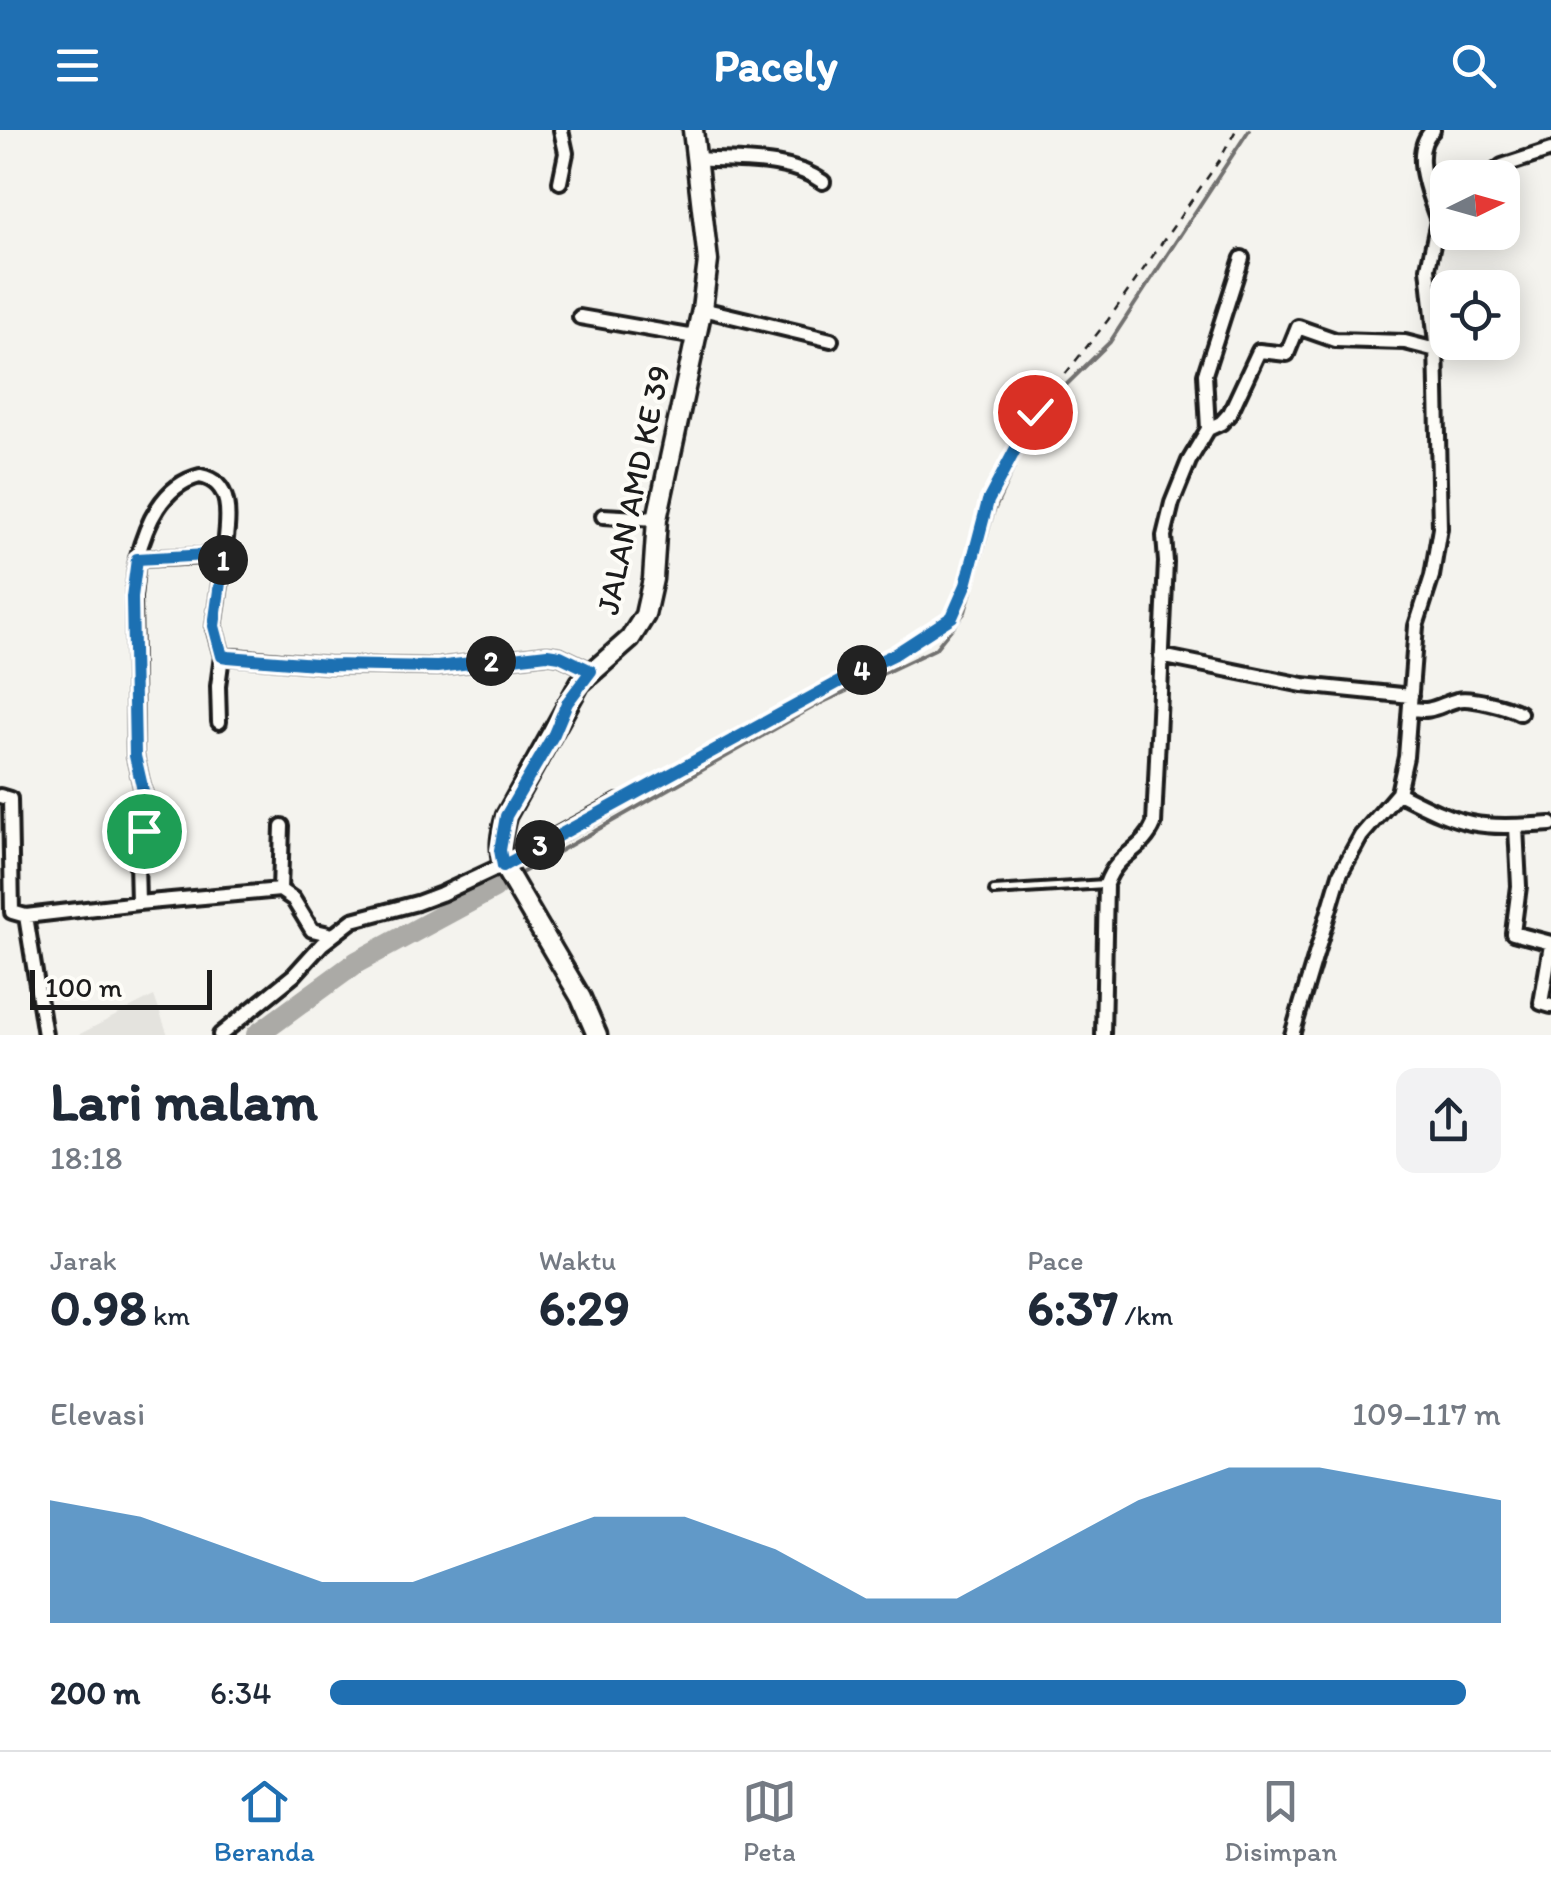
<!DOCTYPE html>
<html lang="id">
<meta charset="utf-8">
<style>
:root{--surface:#fff;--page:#f2f2f3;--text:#1f2937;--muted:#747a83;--line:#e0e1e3;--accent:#1f6fb2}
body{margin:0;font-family:Itim,sans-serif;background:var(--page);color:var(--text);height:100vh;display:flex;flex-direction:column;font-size:38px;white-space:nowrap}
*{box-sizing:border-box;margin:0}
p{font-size:32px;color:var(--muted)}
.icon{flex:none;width:55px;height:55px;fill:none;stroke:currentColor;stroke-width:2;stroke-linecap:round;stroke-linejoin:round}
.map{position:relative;height:905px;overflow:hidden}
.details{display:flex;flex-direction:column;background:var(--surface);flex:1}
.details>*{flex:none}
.needle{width:65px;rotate:85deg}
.fabs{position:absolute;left:1430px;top:30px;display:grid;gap:20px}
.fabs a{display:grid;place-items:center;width:90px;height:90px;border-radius:20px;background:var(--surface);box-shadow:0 5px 25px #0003;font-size:50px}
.scale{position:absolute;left:30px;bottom:25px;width:182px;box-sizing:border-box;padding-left:10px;border:5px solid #1c1c1c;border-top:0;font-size:28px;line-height:35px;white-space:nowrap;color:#1c1c1c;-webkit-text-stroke:8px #fdfcf7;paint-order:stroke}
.pin{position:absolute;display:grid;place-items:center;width:85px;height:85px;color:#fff;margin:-42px;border:5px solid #fff;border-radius:50%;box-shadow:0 2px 10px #0007}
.km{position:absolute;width:50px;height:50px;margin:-25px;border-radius:50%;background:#222;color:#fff;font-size:28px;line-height:50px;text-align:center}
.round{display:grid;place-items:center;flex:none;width:105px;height:105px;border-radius:20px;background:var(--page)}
.summary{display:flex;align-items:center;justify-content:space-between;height:170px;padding:0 50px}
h1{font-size:55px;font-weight:700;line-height:75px}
.stats{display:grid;grid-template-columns:repeat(3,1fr);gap:15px;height:170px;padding:10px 50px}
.stats div{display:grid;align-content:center}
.stats b{font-size:50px;font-weight:700}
.stats small{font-size:28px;font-weight:400}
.stats p{font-size:28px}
.chart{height:280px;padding:20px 50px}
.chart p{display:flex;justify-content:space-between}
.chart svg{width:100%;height:180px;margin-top:10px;fill:var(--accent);opacity:.7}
ul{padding:0 50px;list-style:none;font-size:32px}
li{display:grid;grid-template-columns:160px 120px 1fr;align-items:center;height:75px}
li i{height:25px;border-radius:12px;background:var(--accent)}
header{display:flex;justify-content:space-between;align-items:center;height:130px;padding:0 50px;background:var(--accent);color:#fff;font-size:45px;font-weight:700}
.tabs{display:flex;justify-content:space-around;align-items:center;height:140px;border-top:2px solid var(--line);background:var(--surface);font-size:28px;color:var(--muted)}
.tabs a{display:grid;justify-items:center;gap:5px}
.tabs .selected{color:var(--accent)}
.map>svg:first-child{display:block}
.built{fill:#e4e3de}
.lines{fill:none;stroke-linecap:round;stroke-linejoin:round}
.stream{stroke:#72716f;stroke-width:4}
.river{stroke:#abaaa6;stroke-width:22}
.lane-casing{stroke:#1c1c1c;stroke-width:14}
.street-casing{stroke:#1c1c1c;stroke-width:20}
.secondary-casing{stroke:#1c1c1c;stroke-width:25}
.path{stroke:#1c1c1c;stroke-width:2.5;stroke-dasharray:8 8;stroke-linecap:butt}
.lane{stroke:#fdfcf7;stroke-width:6}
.street{stroke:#fdfcf7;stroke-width:12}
.secondary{stroke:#fdfcf7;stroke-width:18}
.route-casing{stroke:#fff;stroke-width:20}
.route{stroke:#1f6fb2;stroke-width:12}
.labels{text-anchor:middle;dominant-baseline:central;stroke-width:8;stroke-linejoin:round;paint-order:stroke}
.street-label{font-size:32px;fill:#1c1c1c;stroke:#fdfcf7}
</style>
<header><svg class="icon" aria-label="menu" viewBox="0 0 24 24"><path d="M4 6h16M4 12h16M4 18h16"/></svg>Pacely<svg class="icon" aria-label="search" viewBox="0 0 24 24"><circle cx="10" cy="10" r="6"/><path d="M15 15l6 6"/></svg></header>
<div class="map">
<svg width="1551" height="905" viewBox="0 0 1551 905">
<rect width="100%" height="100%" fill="#f4f3ee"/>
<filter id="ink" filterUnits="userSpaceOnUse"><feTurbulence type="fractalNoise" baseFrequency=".01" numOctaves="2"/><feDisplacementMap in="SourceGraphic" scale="20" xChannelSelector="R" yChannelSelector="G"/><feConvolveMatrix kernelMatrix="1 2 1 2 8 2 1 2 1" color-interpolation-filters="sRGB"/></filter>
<g filter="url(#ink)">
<!-- built -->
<path class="built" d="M154,866L168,905H78Z"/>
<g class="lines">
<!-- stream -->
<path class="stream" d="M516,746L815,576L935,519L965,482L993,383L1033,295L1063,258L1110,212L1249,0
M494,758L508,751"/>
<!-- river -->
<path class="river" d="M257,905L357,832L494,758"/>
<!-- lane casing -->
<g class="lane-casing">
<path id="lane" d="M994,761L1105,754"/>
</g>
<!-- street casing -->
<g class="street-casing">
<path id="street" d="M1433,0C1409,21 1430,66 1438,91
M695,29C736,32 788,27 823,52
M1487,48L1502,36L1551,20
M560,52L566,23L561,0
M702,179L831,210
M580,187L695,207
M1208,299L1205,244L1242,128
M603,386L657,389
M137,429C146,395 162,355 200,346C237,353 227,396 224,425
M222,526L328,535L437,537L547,524L560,526L591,541
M1161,526L1303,555L1411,566
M1411,578C1430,584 1439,575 1457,570C1469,566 1508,577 1520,583
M219,592L218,556L222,526L214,497L224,425L137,429L133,467L135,626L147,678L137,731L138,773L280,760L293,769L312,800L333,805
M1398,663C1464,697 1476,699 1551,694
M0,666L10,669L12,782L26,786L138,773
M1516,697L1519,756L1513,803L1551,813
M280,760L282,696
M26,786L45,905
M1551,815L1541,873L1551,876
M220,905L294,845L322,814L353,790L417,773L441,764L503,735L618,672
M1103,905L1106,754C1118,721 1142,723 1154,694L1166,432L1164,406L1172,373L1189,331L1208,299L1221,293L1230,283L1259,221L1287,224L1298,197L1335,210L1405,212L1436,220
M1292,905L1340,744L1361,706L1398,663L1406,627L1416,496L1432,446L1440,398L1436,213L1428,138L1438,91L1448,87"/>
</g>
<!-- secondary casing -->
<g class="secondary-casing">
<path id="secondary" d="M597,905L581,868L503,735C499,717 501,704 506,686L580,553L630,509L645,485L653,449L657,389L702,179L708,131L693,0"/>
</g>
<!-- path -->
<path class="path" d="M630,666L895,525L952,487L966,455L988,371L1029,290L1108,190L1219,31L1236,0"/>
<!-- lane -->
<use href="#lane" class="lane"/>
<!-- street -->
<use href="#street" class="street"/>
<!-- secondary -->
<use href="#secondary" class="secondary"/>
</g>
</g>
<g class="lines" filter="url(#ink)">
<!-- route casing -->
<g class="route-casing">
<path id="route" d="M144,701L147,678L135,626L132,467L137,429L224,424L214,496L222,526L228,527L328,535L437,537L547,524L560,526L591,541L567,573L554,604L506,686L500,720L503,736L850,546L895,524L952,487L966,455L988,371L1035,282"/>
</g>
<!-- route -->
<use href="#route" class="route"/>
</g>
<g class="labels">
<!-- street labels -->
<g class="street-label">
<text transform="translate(633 360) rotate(-78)">JALAN AMD KE 39</text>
</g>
</g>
</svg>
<div class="fabs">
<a><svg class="needle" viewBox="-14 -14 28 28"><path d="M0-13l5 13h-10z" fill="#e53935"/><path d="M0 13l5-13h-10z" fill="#747a83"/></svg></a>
<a><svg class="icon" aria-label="locate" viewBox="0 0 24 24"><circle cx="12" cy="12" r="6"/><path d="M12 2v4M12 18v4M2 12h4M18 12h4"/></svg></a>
</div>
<div class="scale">100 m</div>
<div class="pin" style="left:144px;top:701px;background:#1e9e55"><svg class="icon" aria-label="arrive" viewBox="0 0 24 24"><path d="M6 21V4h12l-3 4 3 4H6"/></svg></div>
<div class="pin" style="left:1035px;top:282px;background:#d93025"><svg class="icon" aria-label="check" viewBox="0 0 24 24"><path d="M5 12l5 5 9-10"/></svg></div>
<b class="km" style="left:223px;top:430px">1</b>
<b class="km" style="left:491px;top:531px">2</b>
<b class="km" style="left:540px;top:715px">3</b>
<b class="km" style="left:862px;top:540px">4</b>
</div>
<section class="details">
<div class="summary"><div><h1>Lari malam</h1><p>18:18</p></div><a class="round"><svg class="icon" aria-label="share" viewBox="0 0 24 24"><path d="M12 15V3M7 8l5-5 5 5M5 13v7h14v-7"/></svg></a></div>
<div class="stats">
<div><p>Jarak</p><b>0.98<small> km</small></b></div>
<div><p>Waktu</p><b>6:29</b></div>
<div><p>Pace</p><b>6:37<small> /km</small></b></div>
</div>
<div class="chart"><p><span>Elevasi</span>109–117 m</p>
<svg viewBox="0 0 160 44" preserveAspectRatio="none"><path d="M0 44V14L10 18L20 26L30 34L40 34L50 26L60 18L70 18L80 26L90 38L100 38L110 26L120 14L130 6L140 6L150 10L160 14V44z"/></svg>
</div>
<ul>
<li><b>200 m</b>6:34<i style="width:97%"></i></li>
</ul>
</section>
<nav class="tabs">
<a class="selected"><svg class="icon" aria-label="home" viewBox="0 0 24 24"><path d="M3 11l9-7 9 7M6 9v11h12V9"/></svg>Beranda</a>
<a><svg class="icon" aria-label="map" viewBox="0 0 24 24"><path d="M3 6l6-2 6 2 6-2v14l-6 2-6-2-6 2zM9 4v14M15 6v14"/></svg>Peta</a>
<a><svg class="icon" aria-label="saved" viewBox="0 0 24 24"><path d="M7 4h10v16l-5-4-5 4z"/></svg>Disimpan</a>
</nav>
